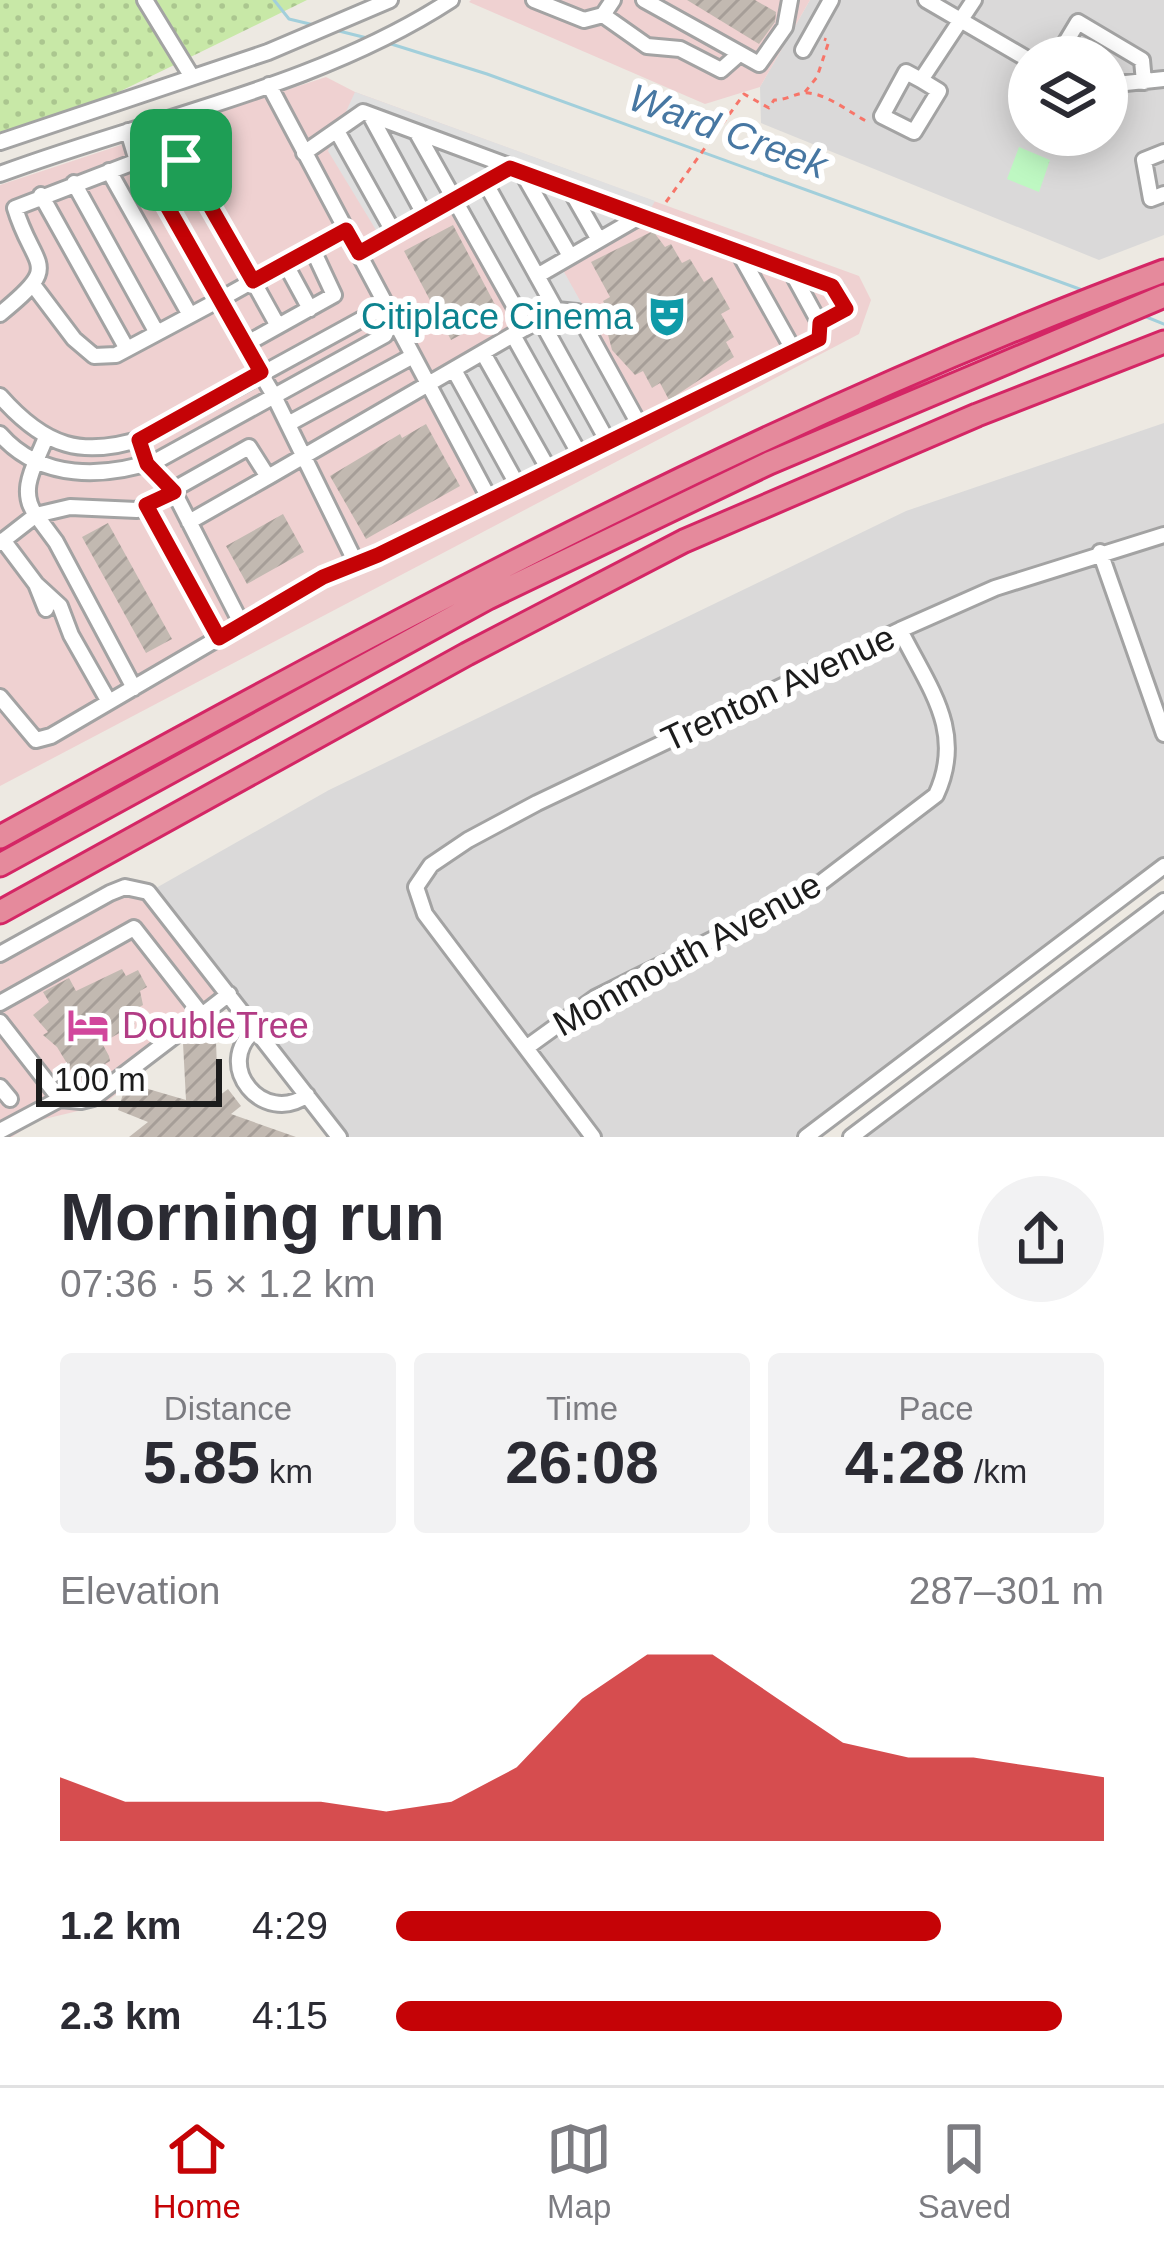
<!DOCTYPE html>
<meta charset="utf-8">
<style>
:root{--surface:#fff;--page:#f2f2f3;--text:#2b2b33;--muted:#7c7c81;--line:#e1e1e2;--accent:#c50306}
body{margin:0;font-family:Arial,sans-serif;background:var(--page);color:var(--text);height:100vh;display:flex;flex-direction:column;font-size:45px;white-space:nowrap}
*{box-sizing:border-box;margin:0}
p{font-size:39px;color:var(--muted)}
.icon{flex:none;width:66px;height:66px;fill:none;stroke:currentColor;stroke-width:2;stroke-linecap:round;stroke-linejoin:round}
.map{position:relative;height:1137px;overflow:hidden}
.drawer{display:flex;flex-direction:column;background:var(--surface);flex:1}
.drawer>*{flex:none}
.controls{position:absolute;left:1008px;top:36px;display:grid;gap:24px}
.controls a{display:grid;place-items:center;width:120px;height:120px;border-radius:50%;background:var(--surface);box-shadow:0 6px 30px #0003;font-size:60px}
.scale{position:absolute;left:36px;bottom:30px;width:186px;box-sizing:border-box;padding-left:12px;border:6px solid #1c1c1c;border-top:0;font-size:33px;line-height:42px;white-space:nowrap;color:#1c1c1c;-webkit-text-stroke:9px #fff;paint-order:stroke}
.pin{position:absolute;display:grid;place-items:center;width:102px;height:102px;color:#fff;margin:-51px;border-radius:24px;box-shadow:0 6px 18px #0006}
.round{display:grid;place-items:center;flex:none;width:126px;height:126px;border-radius:63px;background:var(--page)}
.overview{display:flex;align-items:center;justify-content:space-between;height:204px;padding:0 60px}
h1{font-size:66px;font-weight:700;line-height:90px}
.metrics{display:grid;grid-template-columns:repeat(3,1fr);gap:18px;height:204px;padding:12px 60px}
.metrics div{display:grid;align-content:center;border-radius:12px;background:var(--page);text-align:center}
.metrics b{font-size:60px;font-weight:700}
.metrics small{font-size:33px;font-weight:400}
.metrics p{font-size:33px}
.chart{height:336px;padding:24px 60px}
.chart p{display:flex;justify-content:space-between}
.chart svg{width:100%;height:216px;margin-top:12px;fill:var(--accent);opacity:.7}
ul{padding:0 60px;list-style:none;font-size:39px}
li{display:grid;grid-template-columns:192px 144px 1fr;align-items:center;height:90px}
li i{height:30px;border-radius:15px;background:var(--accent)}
.menu{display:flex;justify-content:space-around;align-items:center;height:168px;border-top:3px solid var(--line);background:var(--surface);font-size:33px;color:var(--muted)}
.menu a{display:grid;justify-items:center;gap:6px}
.menu .on{color:var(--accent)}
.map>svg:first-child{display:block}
.residential{fill:#dad9d9;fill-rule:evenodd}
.commercial{fill:#efd1d1}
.grass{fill:url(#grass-dots)}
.park{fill:url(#park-tufts)}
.parking{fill:#e0e0e0}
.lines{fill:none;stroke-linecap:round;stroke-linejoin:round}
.stream{stroke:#a2cfdb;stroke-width:3}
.building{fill:url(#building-hatch)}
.minor-casing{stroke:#a3a3a3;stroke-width:20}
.highway-casing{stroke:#d42665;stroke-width:27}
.path{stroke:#f77569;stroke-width:3;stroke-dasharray:6 6;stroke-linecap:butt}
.minor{stroke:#fff;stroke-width:14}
.highway{stroke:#e58a9c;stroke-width:21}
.route-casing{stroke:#fff;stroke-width:24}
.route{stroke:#c50306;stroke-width:15}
.labels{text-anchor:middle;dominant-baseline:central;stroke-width:12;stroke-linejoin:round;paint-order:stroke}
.culture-label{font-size:36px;fill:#0d838f;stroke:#fff;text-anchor:end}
.street-label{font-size:36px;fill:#1c1c1c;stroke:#fff}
.hotel-label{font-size:36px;fill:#b23c85;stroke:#fff;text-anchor:start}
.water-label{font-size:39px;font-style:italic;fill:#4777a2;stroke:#fff}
</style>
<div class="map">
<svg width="1164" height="1137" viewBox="0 0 1164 1137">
<defs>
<pattern id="grass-dots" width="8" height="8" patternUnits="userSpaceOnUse" patternTransform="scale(3)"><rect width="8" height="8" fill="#c8e8a7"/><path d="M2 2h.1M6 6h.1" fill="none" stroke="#abc68f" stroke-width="1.8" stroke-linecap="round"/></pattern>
<pattern id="park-tufts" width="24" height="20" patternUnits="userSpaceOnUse" patternTransform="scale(3)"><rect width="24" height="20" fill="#bef8c2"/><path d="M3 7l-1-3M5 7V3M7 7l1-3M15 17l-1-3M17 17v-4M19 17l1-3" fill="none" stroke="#a3d4a6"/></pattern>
<pattern id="building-hatch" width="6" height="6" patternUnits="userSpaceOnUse" patternTransform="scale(3)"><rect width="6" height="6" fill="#c2b9b1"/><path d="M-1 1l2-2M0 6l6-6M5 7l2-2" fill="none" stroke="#a69e98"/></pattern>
</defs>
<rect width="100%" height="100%" fill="#ede9e2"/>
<!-- residential -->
<path class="residential" d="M810,0H1164V235L1099,260L761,123L760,87ZM1029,57H1107V135H1029Z
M1164,423V859L795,1137H349L156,888L329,790L906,511Z
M1164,912V1137H865L1094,964Z"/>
<!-- commercial -->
<path class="commercial" d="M471,0H810L760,87L705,104L469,2Z
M326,77L355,92L859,276L871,300L859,334L0,786V185Z
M125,887L148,892L232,999L103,1105L36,1121L12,1137H0V956Z"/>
<!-- grass -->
<path class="grass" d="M0,0H307L0,150Z"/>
<!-- park -->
<path class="park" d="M1019,147L1050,160L1039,192L1007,179Z"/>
<!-- parking -->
<path class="parking" d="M355,92L655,201L642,224L563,270L651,428L501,501L438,389L447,363L516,325L444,197L379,235L328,151Z"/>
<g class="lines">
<!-- stream -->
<path class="stream" d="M274,0L289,19L314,25
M335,30L367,38
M388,43L487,74L1085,291
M1144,316L1164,324"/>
</g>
<!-- building -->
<path class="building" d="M687,0H755L776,12L775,22L759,44Z
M453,225L500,314L451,340L404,251Z
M653,231L665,247L671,244L682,263L690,259L704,282L712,277L730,309L721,314L734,337L726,342L734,357L669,400L660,383L652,388L643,371L635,375L612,350L605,323L613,319L603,301L610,297L591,262Z
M426,424L460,486L366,539L330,476L400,434L402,438Z
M283,514L304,552L247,584L226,546Z
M108,523L172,639L146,653L82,537Z
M122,969L126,976L138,970L147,987L140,991L143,1005L129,1013L135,1024L102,1043L109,1056L110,1061L105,1064L109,1071L90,1082L87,1075L77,1080L57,1047L43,1035L48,1032L33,1015L49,1002L43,992L69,978L76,991Z
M202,1037V1042L216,1041L218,1097L228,1089L241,1106L231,1114L296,1137H129L148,1122L118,1110L123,1094L128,1095L131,1084L186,1100L183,1043L190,1038Z"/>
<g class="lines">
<!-- minor casing -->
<g class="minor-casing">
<path id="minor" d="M145,0L192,77
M534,0L584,20L603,15L613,0
M644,0L759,64L785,27L790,0
M926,0L1029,60
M603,15L647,46L680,49L721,70L738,55
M803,50L831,0
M1057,57L1078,22L1142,60L1144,82
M921,80L939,91L914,132L882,116L906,72L921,80L974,0
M269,85L490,500
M1107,85L1164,79
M370,115L425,216
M337,131L394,233
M417,133L526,327
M0,142L268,52L390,0
M1164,152L1144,160L1151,199L1164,194
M137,161L150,176L181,160L186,164L253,281L346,230
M109,171L190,315
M0,174C147,119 318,87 451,0
M523,174L570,256
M150,176L219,300L253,281L278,326
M485,182L556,310
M74,183L157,333
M571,191L599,240
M41,195L127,349
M312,248L334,295L244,345L273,394L356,563
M738,251L835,287L846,309L820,324L819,339L794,351
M359,253L510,168
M285,263L310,309
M791,271L820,324
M537,276L639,217
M34,286L74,339L94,356L116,355L219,300L244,345
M0,314C64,262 34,271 15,208L137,161L128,131
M540,319L608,442
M513,335L580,455
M483,353L549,470
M454,370L518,486
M0,396C45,447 82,459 147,437L375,312L393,317
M288,424L413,356
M0,434C41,481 104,478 158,460L385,335L393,317
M138,440L147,464L174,492L242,625
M146,505L219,638
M189,522L268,477
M3,540L36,584L60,606L71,635L109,702
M0,543L36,515C17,490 36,464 46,437
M1100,552L1164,734
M36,584L46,609
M134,688L56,542L36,515L70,507L137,510L249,447L268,477L556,310L577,312L640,426
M0,697L36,740L51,736L323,577L378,555L794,351L738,251L363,112L304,153
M0,954L110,893L125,887L148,892L339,1137
M0,1003L134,928L202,1015L93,1098L81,1101L60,1099
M202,1015L229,994
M0,1022L60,1099L0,1131
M256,1029C211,1065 264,1127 307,1095
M526,1048L595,998L810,891L936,795C966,731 928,687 900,630
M0,1087L10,1099
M593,1137L425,914L416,887L431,865L468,840L537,803L900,630L995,588L1164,535
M806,1137L1164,866
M851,1137L1164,901"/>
</g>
<!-- highway casing -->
<g class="highway-casing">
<path id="highway" d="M0,837C378,629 759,422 1164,271
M0,865L488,598L769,463L1164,296
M0,912L467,654L684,541L977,415L1164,342"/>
</g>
<!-- path -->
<path class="path" d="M805,92L817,77L829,41L824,39
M666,202L744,94L769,108L774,100C786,100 792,95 803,93C824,91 850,113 868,122"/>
<!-- minor -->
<use href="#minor" class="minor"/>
<!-- highway -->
<use href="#highway" class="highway"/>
</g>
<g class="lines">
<!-- route casing -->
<g class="route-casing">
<path id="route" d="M181,160L186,164L253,281L346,230L359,253L510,168L832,286L846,309L820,323L819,339L378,555L323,577L219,638L146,505L174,492L147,464L139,440L261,372L150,176Z"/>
</g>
<!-- route -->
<use href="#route" class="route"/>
</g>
<!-- icons -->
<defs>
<g id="theatre-bare" transform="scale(3.24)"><path d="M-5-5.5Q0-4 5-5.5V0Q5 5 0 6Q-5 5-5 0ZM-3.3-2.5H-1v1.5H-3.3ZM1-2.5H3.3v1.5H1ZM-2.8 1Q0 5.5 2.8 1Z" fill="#0f9aa8" stroke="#fff" stroke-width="2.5" paint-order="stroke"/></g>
<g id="hotel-bare" transform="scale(3.24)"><path d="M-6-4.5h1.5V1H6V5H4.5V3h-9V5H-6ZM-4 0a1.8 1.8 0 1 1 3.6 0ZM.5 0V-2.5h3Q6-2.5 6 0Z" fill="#d1479c" stroke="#fff" stroke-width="2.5" paint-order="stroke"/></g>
</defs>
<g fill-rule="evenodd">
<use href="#theatre-bare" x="667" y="316"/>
<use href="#hotel-bare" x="88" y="1025"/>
</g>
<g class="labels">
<!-- culture labels -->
<g class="culture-label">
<text x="633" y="316">Citiplace Cinema</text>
</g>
<!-- street labels -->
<g class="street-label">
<text transform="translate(778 688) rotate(-25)">Trenton Avenue</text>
<text transform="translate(687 954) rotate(-29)">Monmouth Avenue</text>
</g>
<!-- hotel labels -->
<g class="hotel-label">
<text x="122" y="1025">DoubleTree</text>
</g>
<!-- water labels -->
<g class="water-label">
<text transform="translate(728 131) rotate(20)">Ward Creek</text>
</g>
</g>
</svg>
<div class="controls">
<a><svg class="icon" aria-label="layers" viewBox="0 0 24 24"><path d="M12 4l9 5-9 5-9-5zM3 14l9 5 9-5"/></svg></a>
</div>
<div class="scale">100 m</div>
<div class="pin" style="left:181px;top:160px;background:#1e9e55"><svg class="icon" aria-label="arrive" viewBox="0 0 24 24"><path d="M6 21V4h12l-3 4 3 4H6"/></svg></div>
</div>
<section class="drawer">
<div class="overview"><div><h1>Morning run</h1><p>07:36 · 5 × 1.2 km</p></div><a class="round"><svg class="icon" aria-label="share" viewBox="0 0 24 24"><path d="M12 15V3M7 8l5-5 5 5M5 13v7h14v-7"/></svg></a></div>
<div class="metrics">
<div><p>Distance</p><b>5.85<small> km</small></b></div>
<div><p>Time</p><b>26:08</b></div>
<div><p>Pace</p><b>4:28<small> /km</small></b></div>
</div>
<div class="chart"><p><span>Elevation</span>287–301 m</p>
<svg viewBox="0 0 160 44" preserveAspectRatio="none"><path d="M0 44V31L10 36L20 36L30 36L40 36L50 38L60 36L70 29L80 15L90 6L100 6L110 15L120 24L130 27L140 27L150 29L160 31V44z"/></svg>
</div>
<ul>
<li><b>1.2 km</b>4:29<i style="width:77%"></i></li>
<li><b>2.3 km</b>4:15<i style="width:94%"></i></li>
</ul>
</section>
<nav class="menu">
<a class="on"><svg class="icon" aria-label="home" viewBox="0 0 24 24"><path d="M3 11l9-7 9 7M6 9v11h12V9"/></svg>Home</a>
<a><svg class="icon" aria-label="map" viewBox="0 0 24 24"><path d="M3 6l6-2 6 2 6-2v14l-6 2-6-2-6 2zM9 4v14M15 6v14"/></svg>Map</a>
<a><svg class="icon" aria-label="saved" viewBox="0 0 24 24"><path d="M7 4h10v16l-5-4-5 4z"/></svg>Saved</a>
</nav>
